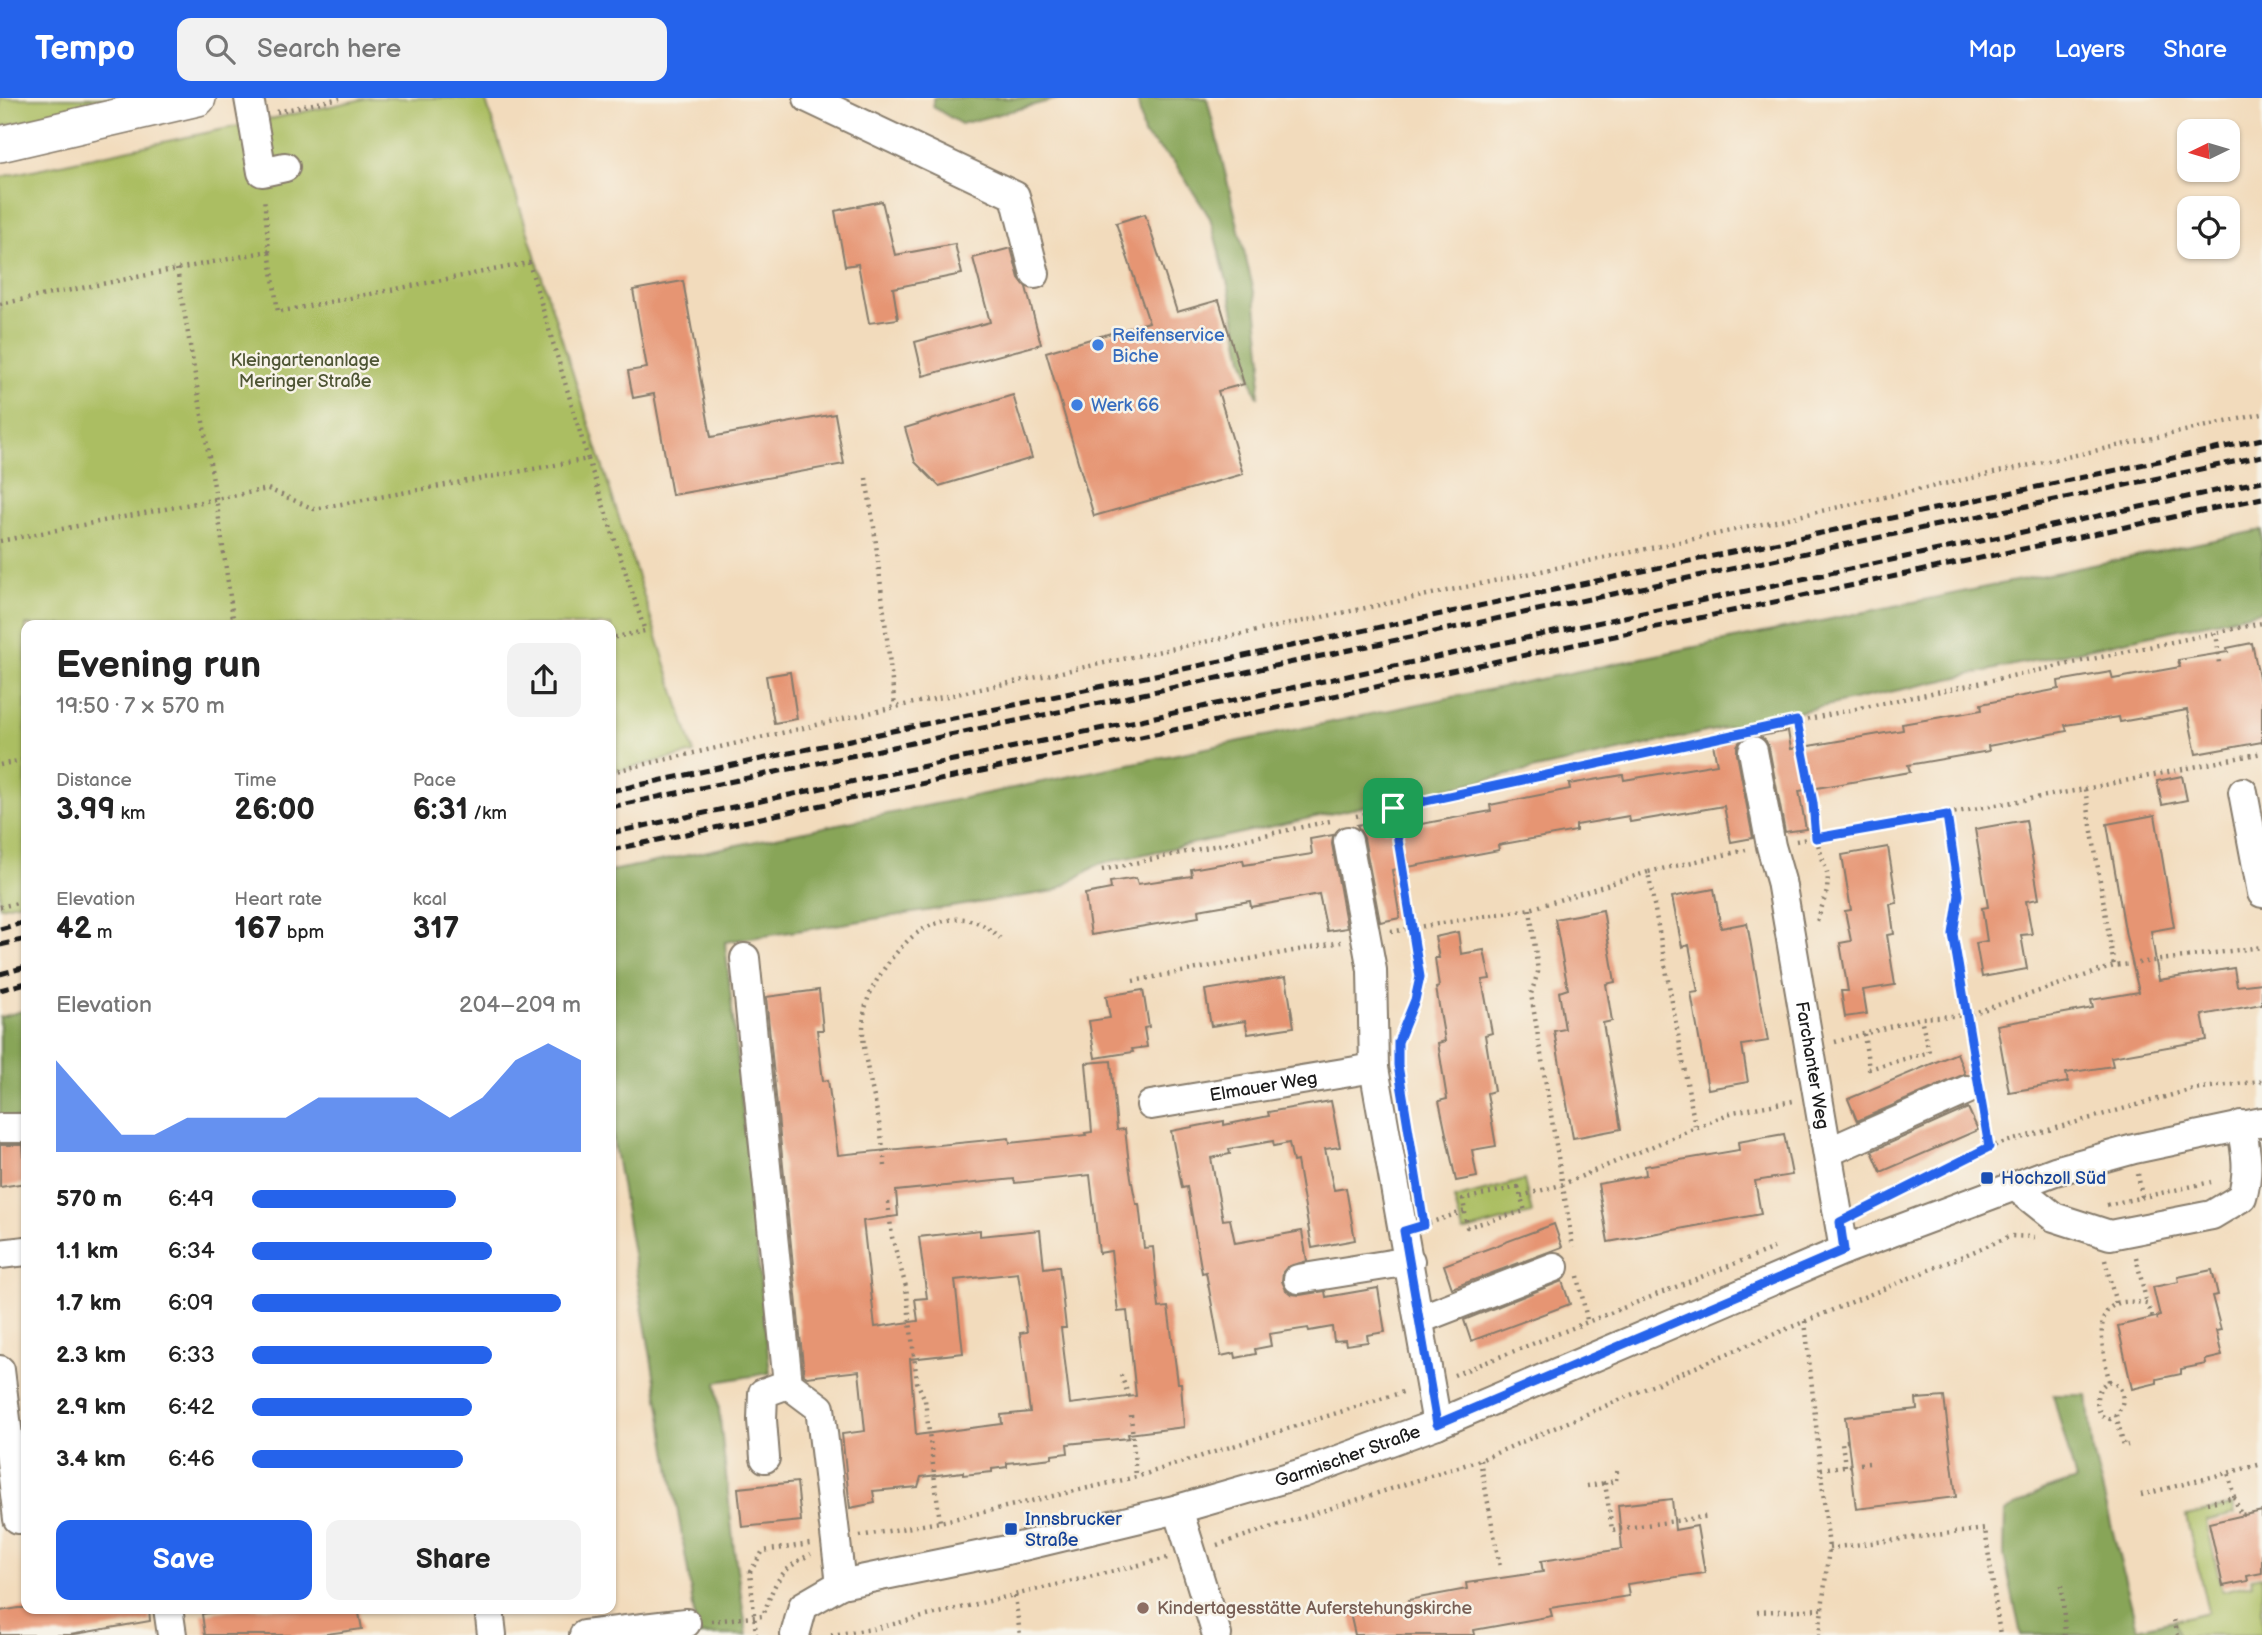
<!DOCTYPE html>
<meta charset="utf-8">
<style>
:root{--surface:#fff;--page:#f2f2f2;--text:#222;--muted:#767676;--accent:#2563eb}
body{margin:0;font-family:"Balsamiq Sans",sans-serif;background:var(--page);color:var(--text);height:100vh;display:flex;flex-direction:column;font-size:26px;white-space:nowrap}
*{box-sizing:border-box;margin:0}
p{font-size:23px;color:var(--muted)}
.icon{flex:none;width:38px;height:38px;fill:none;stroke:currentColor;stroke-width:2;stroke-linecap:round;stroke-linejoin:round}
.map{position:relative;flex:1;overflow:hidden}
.details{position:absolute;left:21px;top:522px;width:595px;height:994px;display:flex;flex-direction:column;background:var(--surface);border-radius:14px;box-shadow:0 2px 5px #0004}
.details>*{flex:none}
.needle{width:46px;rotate:265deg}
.tools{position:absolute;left:2177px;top:21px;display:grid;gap:14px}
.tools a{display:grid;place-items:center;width:63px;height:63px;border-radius:14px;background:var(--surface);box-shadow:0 2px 5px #0004;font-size:35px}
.pin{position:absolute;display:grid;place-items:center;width:60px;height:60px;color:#fff;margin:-30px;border-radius:14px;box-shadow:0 4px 10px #0006}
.round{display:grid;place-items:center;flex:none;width:74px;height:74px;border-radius:14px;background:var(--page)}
.headline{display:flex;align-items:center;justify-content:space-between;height:119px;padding:0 35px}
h1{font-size:38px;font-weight:800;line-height:52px}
.figures{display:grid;grid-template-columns:repeat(3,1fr);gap:10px;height:119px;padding:7px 35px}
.figures div{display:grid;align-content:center}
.figures b{font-size:30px;font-weight:800}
.figures small{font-size:19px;font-weight:400}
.figures p{font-size:19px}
.chart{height:196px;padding:14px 35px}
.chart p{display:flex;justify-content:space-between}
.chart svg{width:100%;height:126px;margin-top:7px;fill:var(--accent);opacity:.7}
.primary-button{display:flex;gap:14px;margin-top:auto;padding:14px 35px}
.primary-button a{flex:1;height:80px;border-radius:14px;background:var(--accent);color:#fff;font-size:28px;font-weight:800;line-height:80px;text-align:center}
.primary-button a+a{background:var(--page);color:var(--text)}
ul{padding:0 35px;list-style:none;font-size:23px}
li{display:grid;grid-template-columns:112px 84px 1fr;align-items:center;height:52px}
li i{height:18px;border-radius:9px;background:var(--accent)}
header{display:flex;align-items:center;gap:42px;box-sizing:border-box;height:98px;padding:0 35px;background:var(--accent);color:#fff}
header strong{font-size:33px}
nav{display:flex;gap:38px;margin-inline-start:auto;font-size:24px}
.search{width:490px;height:63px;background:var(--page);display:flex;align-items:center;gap:18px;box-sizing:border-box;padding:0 24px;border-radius:14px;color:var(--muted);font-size:26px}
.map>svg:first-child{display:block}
.green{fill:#abbe62;stroke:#646d3f;stroke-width:2}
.forest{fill:#88a558;stroke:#52603a;stroke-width:2}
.building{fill:#e69573;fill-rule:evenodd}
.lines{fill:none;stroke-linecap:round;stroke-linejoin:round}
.minor-casing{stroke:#877c6c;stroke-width:32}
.major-casing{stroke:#877c6c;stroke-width:38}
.path{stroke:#877c6c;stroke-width:4.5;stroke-dasharray:2 5;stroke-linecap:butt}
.minor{stroke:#fff;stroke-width:28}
.major{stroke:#fff;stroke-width:35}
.rail{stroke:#1c1c1c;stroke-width:5;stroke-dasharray:10 5;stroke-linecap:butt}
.route-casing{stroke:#fff;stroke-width:14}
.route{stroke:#2563eb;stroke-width:9}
.shop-dot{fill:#3f7fe0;stroke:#f7f3e8;stroke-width:2.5}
.transit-dot{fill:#1a4fb4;stroke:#f7f3e8;stroke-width:2.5}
.education-dot{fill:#8d6e63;stroke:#f7f3e8;stroke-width:2.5}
.labels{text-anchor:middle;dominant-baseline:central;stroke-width:5;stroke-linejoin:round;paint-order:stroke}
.shop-label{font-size:18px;fill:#366cbe;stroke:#f7f3e8;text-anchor:start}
.park-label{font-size:18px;fill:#4e5534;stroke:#f7f3e8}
.street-label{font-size:18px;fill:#1c1c1c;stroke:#f7f3e8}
.transit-label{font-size:18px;fill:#164399;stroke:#f7f3e8;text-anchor:start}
.education-label{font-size:18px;fill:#785e54;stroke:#f7f3e8;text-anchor:start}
</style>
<header>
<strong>Tempo</strong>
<div class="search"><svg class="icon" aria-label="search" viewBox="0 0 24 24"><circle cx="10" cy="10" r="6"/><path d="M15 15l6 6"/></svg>Search here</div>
<nav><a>Map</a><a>Layers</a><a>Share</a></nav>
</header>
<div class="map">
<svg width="2262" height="1537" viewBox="0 0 2262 1537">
<rect width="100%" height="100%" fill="#f7f3e8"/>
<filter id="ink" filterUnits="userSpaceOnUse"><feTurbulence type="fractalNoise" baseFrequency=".0143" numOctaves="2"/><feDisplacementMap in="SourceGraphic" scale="14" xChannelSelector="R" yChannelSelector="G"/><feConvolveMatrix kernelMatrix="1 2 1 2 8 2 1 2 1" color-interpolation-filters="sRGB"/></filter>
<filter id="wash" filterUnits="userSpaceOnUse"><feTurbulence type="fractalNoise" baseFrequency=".00686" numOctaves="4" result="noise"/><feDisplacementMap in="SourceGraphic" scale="28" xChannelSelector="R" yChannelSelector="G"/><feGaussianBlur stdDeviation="1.57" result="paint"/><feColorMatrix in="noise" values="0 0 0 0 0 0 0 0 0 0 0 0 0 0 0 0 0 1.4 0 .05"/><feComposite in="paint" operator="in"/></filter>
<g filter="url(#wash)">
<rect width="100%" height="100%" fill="#f2dbbc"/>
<!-- green -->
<path class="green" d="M0,0H123L0,29Z
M368,0H485L694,655L611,674V527H26V803L0,809V79Z
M1524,1082L1532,1115L1463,1134L1454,1101Z
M2233,1407L2235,1416L2206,1423L2222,1493L2252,1486L2251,1480L2262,1478V1537H2178L2174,1522L2208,1514L2186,1418Z"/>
<!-- forest -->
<path class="forest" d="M933,0H1061L961,26L933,9Z
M1137,0H1207L1255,198L1262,262L1258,300L1243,261L1229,191L1210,120L1174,64L1144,37Z
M2262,432V513L1099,766L1055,793L725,844L770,1275L716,1284L734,1451L747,1537H697L687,1467L611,1029V773Z
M26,912V1020L0,1021V919Z
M2053,1297H2087L2093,1354L2137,1530L2174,1522L2178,1537H2021L2004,1457L2005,1414L2042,1393L2076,1382Z"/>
<g id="blocks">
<!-- building -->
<path class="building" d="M882,103L895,157L955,146L962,176L893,190L898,221L869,225L858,166L845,168L835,113Z
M1145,116L1177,214L1219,202L1244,286L1218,293L1243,376L1094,418L1046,254L1149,224L1116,125Z
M1011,150L1019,180L1026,189L1041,246L923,278L915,244L990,224L973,160Z
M683,183L711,339L835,316L844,366L672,397L654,296L633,300L628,273L647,270L633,192Z
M1013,297L1032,360L939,388L915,364L905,330Z
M2252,545L2262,594V644L2196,656L2187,612L2120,624L2119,619L2065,627L2067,633L1988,648L1989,653L1908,667L1910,674L1799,693L1806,731L1785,734L1769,650L1766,643L1760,638L1788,633L1791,651L1903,632L1902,626L1982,612L1981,606L2059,591L2058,583L2111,574L2113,581L2180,569L2178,562L2228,554L2227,550Z
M790,574L797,621L774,625L766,578Z
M1741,641L1737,648V656L1753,740L1731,744L1724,708L1630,724L1629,718L1576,727V733L1498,747L1499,752L1392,772L1400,820L1380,824L1364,740L1357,727L1382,722L1384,733L1491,713L1490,707L1570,691L1569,686L1623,677L1624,682L1717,666L1713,646Z
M2182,678L2187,702L2162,707L2157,683Z
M2155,717L2174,829L2151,833L2159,882L2234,870L2237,888L2262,885V906L2202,917L2207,942L2111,959L2113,968L2066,975L2068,984L2009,994L1997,927L2093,910L2091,902L2139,894L2126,838L2107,726Z
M2026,722L2039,801L2026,803L2032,836L2021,837L2027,871L1982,879L1976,845L1987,843L1982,810L1988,809L1975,731Z
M1333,737L1332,746L1347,830L1327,833L1319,796L1251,809L1250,803L1198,812L1199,819L1091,837L1085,796L1111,791L1110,784L1136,780L1138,786L1192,778L1191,771L1243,762L1244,767L1312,756L1310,741Z
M1888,749L1897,805L1890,806L1894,836L1887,837L1895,887L1863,892L1867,916L1845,919L1841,893H1848L1840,845L1851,843L1845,813L1851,812L1842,757Z
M1714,791L1721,830L1747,825L1768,943L1742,947L1748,984L1708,991L1691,895L1698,894L1689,847L1682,849L1672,799Z
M1603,812L1615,884L1606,886L1612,923L1603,925L1621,1031L1573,1040L1554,933L1565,931L1559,894L1568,891L1555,821Z
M1458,834L1461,856L1484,852L1490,881L1482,882L1492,935L1485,937L1494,993L1487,995L1496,1048L1472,1052L1477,1079L1456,1083L1439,1003L1447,1001L1438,945L1445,943L1436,890L1439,889L1435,860H1439L1435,839Z
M1286,879L1294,929L1248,936L1245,923L1211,928L1205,892Z
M819,892L823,932H817L823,983L828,982L838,1057L1009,1040L1010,1045L1086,1037L1085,1035L1092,1034L1086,965L1111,963L1117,1032L1125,1031L1130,1074L1136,1106H1139L1144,1150L1153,1149L1159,1210L1168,1209L1178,1285H1181L1184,1329L1128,1336L1129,1340L1067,1346L1068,1355L1052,1357V1360L1007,1365V1369L992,1371V1374L963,1377V1374L921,1379L918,1389L873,1393L875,1405L850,1410L842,1336L865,1333L859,1273L807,1279L804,1277L766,899ZM1090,1077L1099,1155L1111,1153L1118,1214L1127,1213L1136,1298L1070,1306L1061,1230H1066L1059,1168L1044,1170L1040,1132L980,1138V1132L919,1139L927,1200L915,1201L918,1223L875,1229L863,1123L898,1118L896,1093L1014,1081L1015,1085ZM1018,1175L1027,1234L1020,1235L1030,1314L1001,1317L1002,1326L916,1337L910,1261L963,1255L955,1182Z
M1143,892L1149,929L1144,930L1147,949L1132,951L1133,954L1095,960L1089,923L1110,920L1106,898Z
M1957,955L1965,976L1857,1023L1848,1001Z
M1331,1003L1340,1049L1325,1051L1334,1092L1346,1090L1355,1142L1312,1150L1297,1063L1293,1064L1289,1045L1274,1048L1273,1043L1229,1051L1230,1056L1211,1060L1223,1122L1230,1121L1235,1145L1302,1133L1307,1163L1287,1169L1283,1174L1282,1183L1286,1192L1291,1196L1300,1197L1325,1193L1326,1199L1378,1190L1385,1234L1367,1237L1368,1244L1346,1247L1345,1242L1334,1243L1332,1229L1309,1233L1308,1230L1269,1236L1271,1248L1255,1251L1256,1256L1236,1260L1235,1255L1221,1258L1206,1174L1202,1175L1187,1089L1182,1090L1171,1033L1224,1023V1027L1269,1018L1268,1014Z
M1968,1010L1978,1032L1881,1074L1872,1053Z
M1784,1036L1792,1077L1755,1083L1761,1116L1608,1144L1598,1086L1646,1077L1645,1068L1739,1052L1738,1044Z
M0,1047H23L26,1085L0,1089Z
M1554,1126L1562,1149L1452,1190L1444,1167Z
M2212,1172L2218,1197L2212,1198L2221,1232L2216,1233L2222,1258L2205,1262L2206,1266L2181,1271V1276L2157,1281V1285L2132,1291L2118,1228L2160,1218L2153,1189L2179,1184L2178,1179Z
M1562,1183L1570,1206L1471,1243L1464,1222Z
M1944,1299L1956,1399L1856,1411L1845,1319L1917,1311L1916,1301Z
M797,1384L801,1423L742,1429L738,1390Z
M1672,1401L1675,1432L1697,1428L1705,1475L1627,1486L1629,1498L1550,1510L1552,1518L1474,1532L1475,1537H1355L1350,1515L1409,1507L1408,1502L1467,1491L1466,1485L1543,1474L1541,1463L1622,1451L1618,1407Z
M2262,1413V1475L2247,1478L2248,1483L2223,1488L2209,1425Z
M19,1510H149L150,1523L70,1537H0V1513Z
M243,1510H358L362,1531L320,1537H205L202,1516Z"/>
</g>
</g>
<g filter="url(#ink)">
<use href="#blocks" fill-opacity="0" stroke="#877c6c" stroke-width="2"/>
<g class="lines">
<!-- minor casing -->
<g class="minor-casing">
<g id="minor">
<path d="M249,0L262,74L285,69"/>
<path d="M808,0L1015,98L1035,176"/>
<path id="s1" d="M1753,653L1771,748L1781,783L1844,1152"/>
<path d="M2243,694L2262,795"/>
<path d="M1348,743L1372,872L1374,970L1437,1326"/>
<path d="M745,860L788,1286L820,1310L841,1486"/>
<path id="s2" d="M1151,1007L1374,970"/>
<path d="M0,1030H26"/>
<path d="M1828,1054L1967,992"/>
<path d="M2015,1088L2054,1119L2110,1137L2212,1117L2242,1099C2250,1073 2246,1053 2241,1027"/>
<path d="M0,1156L26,1153"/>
<path d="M1298,1181L1410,1163"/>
<path d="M1420,1221L1554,1169"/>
<path d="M0,1272L18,1421"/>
<path d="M765,1360L762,1322L763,1295L788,1286"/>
<path d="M1178,1411L1217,1537"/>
<path d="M168,1510L172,1537"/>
<path d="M489,1510L492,1537"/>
<path d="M584,1537L686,1525"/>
<path id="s3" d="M795,1537L803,1508L841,1486L1007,1452L1178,1411L1303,1375L1437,1326L1844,1152L2015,1088L2055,1073L2134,1051L2262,1024"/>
</g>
</g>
<!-- major casing -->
<g class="major-casing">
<path id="major" d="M0,46L198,0"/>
</g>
<!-- path -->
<path class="path" d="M277,14L340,0
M177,171L216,400L234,527
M0,206L269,153L264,99
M588,361L645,533L611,540
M866,380L874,429L895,609
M0,443L268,391L314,411L588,361L529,165L278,214L269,153
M2214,535L2217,541L2219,566
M1797,623L1813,705L1816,740L1828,778L1827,793L1816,827
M1766,630L2262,525
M0,667L26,661
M611,674L895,609L1703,439L2262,316
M2085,691L2262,655
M1947,717L1959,797L1953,836L1977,969
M1356,718L1734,636
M1796,743L2085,691L2114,868
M1102,772L1330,723
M0,809L26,803
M1530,811L1538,874L1531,896L1573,1149
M1391,834L1412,830L1393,711
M1133,883L1341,844
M1402,936C1420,890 1422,879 1412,830L1530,811L1648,774
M1864,936L1869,971L1929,954L1921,920
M1835,944L1921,920L1968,917L2114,868L2262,849
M1983,1012L1989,1049
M1695,1028L1648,774L1746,752
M885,1068C883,1048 880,1029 876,1009C869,974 855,933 869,898C874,885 883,872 891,861C903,847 914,834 932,827C961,816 976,819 1000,840
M2138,1076L2142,1099
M1518,1089L1525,1113L1467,1129L1463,1101Z
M1521,1098L1561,1087L1733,1014L1793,1003
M888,1104L892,1139L906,1189L917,1284L925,1302L940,1424
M2107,1107L2211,1084
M1863,1112L1989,1049L2193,991L2262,983
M1429,1125L1465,1113
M2136,1159L2147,1206
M2105,1162L2116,1206
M1578,1178L1587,1222
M1805,1223L1829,1450L1819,1537
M1121,1277L1129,1299
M1454,1277L1774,1150
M2109,1283C2102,1246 2086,1192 2147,1206L2153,1220H2158
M2109,1283L2119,1288C2126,1301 2123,1313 2110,1321L2102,1318C2094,1305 2095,1291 2109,1283Z
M1131,1317L1136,1379
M2116,1317L2124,1348L2128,1347
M1480,1362L1500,1469
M1860,1366L1870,1365
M1845,1368L1842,1344L1848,1343
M1821,1371L1851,1367
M1617,1373L1616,1383L1605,1385L1612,1432L1710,1418
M1587,1388L1605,1385
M2141,1397L2262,1366
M2234,1399L2241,1417L2249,1416
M2207,1405L2234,1399L2228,1374
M860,1438L940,1424L1136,1379L1406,1293
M1217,1447L1480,1362L1712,1262L2011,1138L2035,1139
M1829,1450L1985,1431L2000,1537
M2062,1487L2065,1537
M1015,1498L1020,1537
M1757,1514L1822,1511
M2174,1522L2178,1537
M711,1523L763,1518C775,1484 778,1473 811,1456
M756,1537L750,1474L763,1453L810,1446
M831,1537L873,1531L1168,1460"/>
<!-- minor -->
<use href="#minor" class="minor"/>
<!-- major -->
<use href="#major" class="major"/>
<!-- rail -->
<path class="rail" d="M611,693L2262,341
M611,709L2262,358
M611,735L2262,383
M611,752L2262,400
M0,831L26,824
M0,847L26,841
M0,876L26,869
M0,892L26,885"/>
</g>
</g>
<g class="lines" filter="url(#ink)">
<!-- route casing -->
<g class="route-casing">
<path id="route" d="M1797,623L1813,705L1816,740L1947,717L1959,797L1953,836L1989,1049L1840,1124L1844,1152L1437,1326L1404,1133L1424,1127L1398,967V944L1415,902L1420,879L1393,710Z"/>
</g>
<!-- route -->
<use href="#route" class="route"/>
</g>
<!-- markers -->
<g class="shop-dot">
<circle cx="1098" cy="247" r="7"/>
<circle cx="1077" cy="307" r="7"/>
</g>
<g class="transit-dot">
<rect x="1980" y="1073" width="14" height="14" rx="3.5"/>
<rect x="1004" y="1424" width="14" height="14" rx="3.5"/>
</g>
<circle class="education-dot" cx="1143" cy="1510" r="7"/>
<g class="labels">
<!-- shop labels -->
<g class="shop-label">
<text x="1112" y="237">Reifenservice<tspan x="1112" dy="21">Biche</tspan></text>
<text x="1091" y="307">Werk 66</text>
</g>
<!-- park labels -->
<g class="park-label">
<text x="305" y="262">Kleingartenanlage<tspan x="305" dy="21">Meringer Straße</tspan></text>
</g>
<!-- street labels -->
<g class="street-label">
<text stroke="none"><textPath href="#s1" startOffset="320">Farchanter Weg</textPath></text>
<text stroke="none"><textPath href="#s2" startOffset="114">Elmauer Weg</textPath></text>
<text stroke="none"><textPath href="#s3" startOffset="597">Garmischer Straße</textPath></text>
</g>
<!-- transit labels -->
<g class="transit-label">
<text x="2001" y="1080">Hochzoll Süd</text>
<text x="1025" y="1421">Innsbrucker<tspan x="1025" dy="21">Straße</tspan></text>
</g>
<!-- education labels -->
<g class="education-label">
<text x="1157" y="1510">Kindertagesstätte Auferstehungskirche</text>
</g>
</g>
</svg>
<div class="tools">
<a><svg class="needle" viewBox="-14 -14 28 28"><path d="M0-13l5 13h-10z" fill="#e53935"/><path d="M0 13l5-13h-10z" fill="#767676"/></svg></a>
<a><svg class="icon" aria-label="locate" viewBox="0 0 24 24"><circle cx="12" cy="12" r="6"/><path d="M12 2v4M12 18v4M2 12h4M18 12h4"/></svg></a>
</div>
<div class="pin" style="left:1393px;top:710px;background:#1e9e55"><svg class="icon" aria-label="arrive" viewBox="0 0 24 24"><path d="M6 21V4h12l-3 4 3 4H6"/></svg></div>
<section class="details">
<div class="headline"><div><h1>Evening run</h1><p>19:50 · 7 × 570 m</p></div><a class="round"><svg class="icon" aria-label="share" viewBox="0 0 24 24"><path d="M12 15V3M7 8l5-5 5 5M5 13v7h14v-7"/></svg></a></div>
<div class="figures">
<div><p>Distance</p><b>3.99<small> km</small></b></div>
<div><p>Time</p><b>26:00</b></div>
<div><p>Pace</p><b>6:31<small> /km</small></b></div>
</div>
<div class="figures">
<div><p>Elevation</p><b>42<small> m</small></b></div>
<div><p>Heart rate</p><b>167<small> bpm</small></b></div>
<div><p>kcal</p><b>317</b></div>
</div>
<div class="chart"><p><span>Elevation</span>204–209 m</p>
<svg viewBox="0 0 160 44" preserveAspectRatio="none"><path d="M0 44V12L10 25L20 38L30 38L40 32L50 32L60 32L70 32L80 25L90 25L100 25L110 25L120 32L130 25L140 12L150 6L160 12V44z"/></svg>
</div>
<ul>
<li><b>570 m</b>6:49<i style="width:62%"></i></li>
<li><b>1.1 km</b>6:34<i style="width:73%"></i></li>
<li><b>1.7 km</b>6:09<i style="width:94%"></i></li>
<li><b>2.3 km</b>6:33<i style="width:73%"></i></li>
<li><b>2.9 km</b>6:42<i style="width:67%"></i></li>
<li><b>3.4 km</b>6:46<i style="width:64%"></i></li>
</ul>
<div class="primary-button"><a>Save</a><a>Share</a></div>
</section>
</div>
